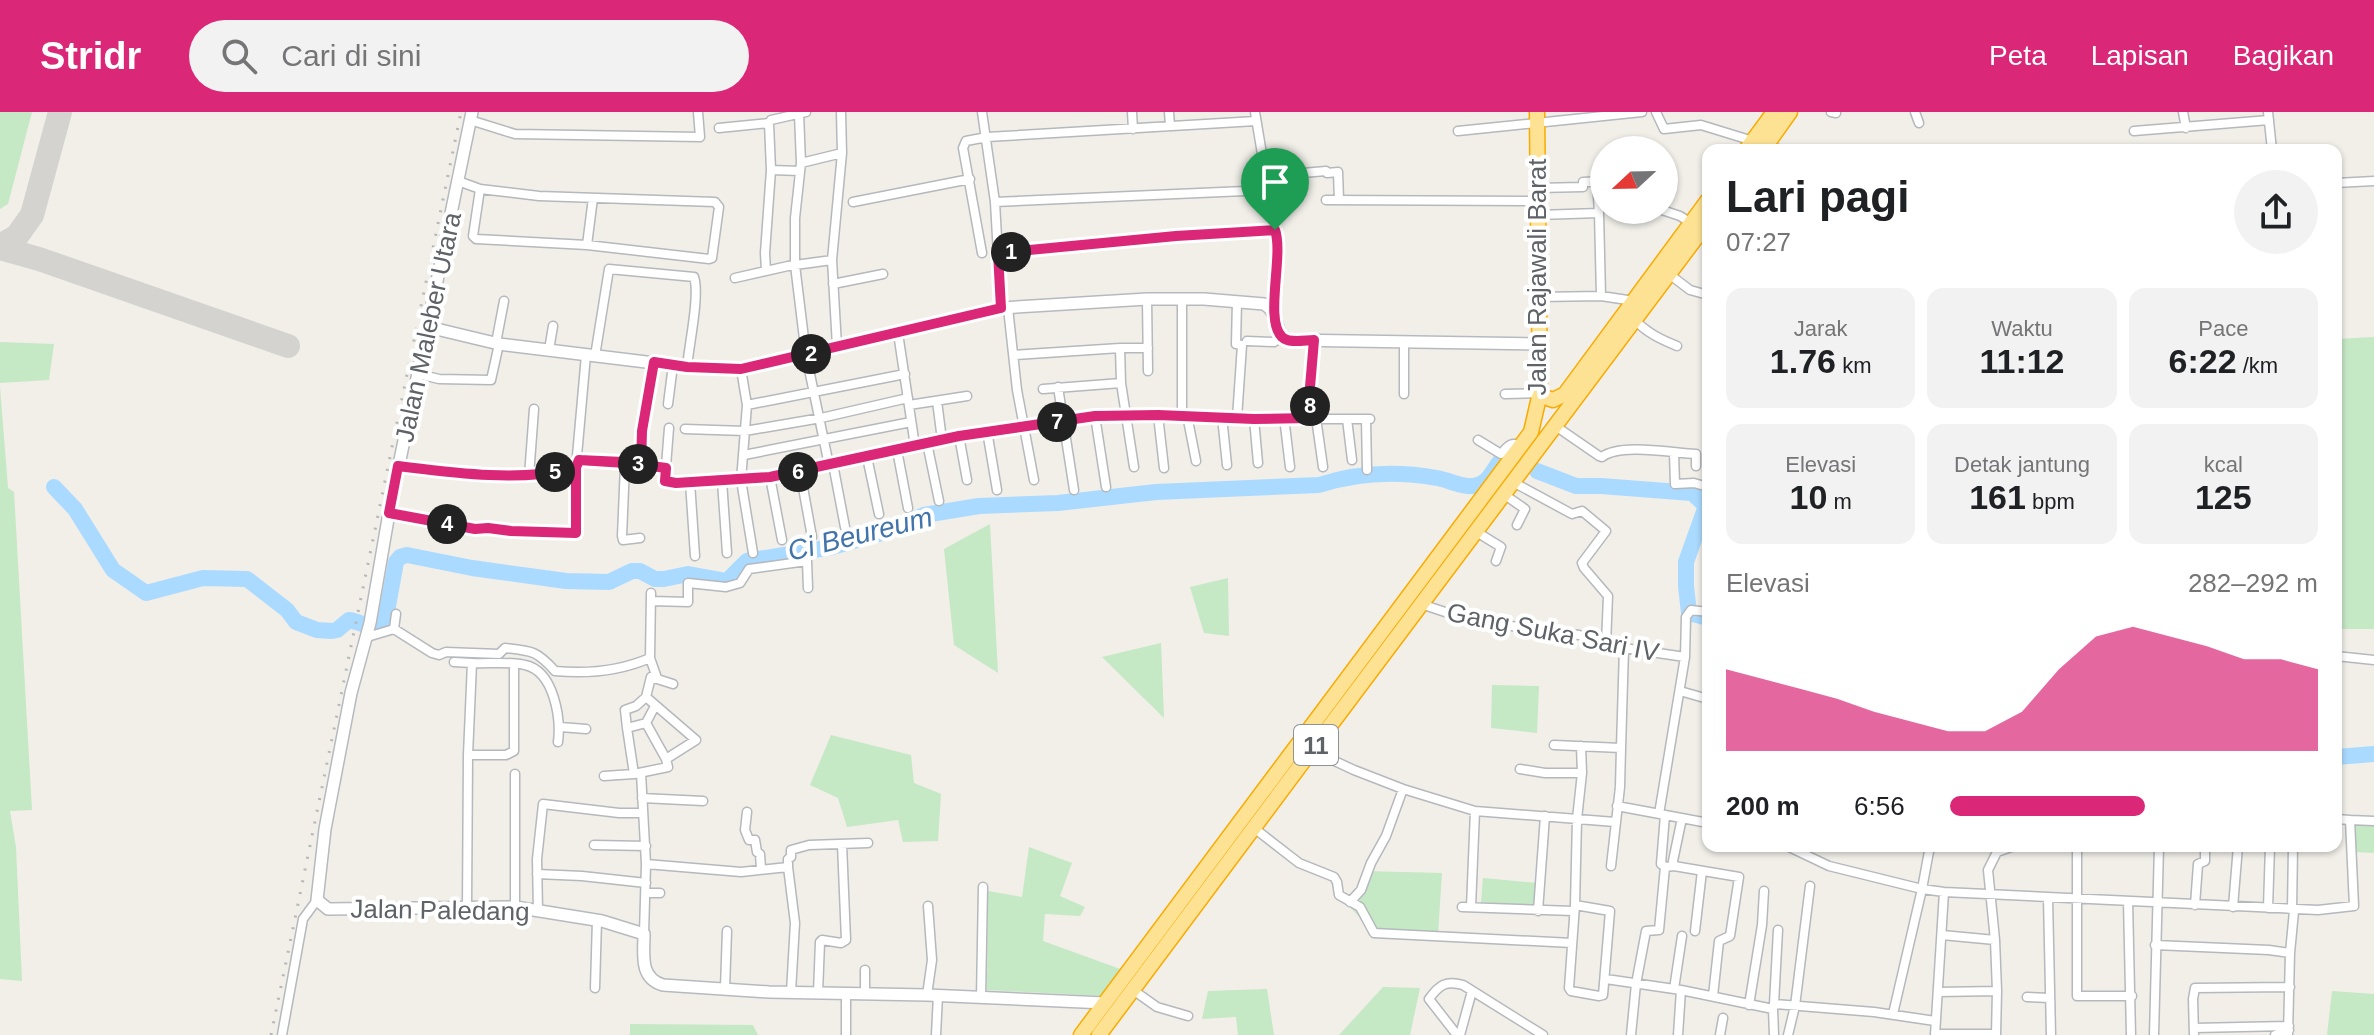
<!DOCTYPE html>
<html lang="id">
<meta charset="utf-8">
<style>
:root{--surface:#fff;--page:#f2f2f2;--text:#202124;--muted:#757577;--accent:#db2777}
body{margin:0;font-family:Arial,sans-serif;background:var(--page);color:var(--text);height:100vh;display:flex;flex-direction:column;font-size:30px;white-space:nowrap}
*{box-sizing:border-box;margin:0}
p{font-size:26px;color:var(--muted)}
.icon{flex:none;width:44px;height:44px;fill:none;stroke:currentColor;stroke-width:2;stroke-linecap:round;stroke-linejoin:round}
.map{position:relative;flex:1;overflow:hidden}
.drawer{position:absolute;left:1702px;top:32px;width:640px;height:708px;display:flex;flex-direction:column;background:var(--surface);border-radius:16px;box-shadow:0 2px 6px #0004}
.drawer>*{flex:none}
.needle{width:52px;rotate:248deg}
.tools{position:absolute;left:1590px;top:24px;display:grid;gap:16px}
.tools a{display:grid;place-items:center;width:88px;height:88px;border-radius:50%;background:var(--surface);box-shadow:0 2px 6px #0004;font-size:40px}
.pin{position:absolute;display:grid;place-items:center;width:68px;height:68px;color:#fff;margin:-82px -34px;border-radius:50% 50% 50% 0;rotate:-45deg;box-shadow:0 0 8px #0007}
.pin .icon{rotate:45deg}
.km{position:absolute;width:40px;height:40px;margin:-20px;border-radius:50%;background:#222;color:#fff;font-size:22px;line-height:40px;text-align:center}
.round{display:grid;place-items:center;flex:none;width:84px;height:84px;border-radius:42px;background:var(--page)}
.headline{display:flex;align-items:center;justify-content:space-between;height:136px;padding:0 24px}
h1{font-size:44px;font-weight:700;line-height:60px}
.stats{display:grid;grid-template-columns:repeat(3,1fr);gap:12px;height:136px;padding:8px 24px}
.stats div{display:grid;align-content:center;border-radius:16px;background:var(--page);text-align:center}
.stats b{font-size:34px;font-weight:700}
.stats small{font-size:22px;font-weight:400}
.stats p{font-size:22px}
.chart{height:224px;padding:16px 24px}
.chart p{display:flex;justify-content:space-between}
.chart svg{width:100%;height:144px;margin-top:8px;fill:var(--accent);opacity:.7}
ul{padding:0 24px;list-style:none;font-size:26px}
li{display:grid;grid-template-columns:128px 96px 1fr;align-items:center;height:60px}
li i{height:20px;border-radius:10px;background:var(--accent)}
header{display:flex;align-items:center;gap:48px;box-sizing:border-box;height:112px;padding:0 40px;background:var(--accent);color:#fff}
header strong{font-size:38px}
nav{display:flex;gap:44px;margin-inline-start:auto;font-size:28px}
.search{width:560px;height:72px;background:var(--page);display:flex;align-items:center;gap:20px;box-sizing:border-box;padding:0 28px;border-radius:44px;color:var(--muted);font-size:30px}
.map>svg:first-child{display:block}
.green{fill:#c5e8c5}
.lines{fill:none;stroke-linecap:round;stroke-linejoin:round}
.river{stroke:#aadaff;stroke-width:16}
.taxiway{stroke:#d4d3d0;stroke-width:24}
.street-casing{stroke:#b5b8bc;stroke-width:11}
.secondary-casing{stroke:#b6babf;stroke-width:14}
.highway-casing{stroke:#f9ab00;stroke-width:17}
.street{stroke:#fff;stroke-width:8}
.secondary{stroke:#fff;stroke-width:11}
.highway{stroke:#fde293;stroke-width:14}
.rail{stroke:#b6b7b8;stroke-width:3;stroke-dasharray:2 10;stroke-linecap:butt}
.route-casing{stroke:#fff;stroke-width:16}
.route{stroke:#db2777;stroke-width:10}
.labels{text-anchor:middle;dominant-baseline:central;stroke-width:8;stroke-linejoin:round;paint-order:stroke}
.shield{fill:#fff;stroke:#8f9295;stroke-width:2}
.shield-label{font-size:24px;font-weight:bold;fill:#5f6368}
.street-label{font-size:26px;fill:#5f6368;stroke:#fff}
.water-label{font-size:28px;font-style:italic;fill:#4174aa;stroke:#fff}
</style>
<header>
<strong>Stridr</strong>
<div class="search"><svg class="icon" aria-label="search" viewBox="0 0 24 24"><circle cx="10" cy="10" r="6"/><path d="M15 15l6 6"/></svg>Cari di sini</div>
<nav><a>Peta</a><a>Lapisan</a><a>Bagikan</a></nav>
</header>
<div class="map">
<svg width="2374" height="923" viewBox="0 0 2374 923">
<rect width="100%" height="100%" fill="#f1efe8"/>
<!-- green -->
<path class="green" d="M0,0H32L8,92L0,97Z
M2374,225V517H2336V227Z
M0,230L54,232L49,268L0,271Z
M0,275L8,376L14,380L32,698L10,699L16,735L22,869L0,867Z
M990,412L998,561L954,533L944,437Z
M1228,466L1229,524L1204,521L1190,475Z
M1161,531L1164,606L1102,545Z
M1492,573L1539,574L1537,621L1491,616Z
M831,623L911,643L914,671L941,682L938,729L903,730L898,708L847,715L838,686L810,673Z
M2374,712V741L2355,740L2353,714Z
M1029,735L1072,751L1060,784L1085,795L1080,804L1045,802L1043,829L1123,858L1104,884L987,878L988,779L1022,785Z
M1363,759L1442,761L1438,822L1384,818L1367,813L1346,791L1361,778Z
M1483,766L1537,771L1534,794L1481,790Z
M1383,875L1420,876L1410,923H1339Z
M1267,877L1274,923H1238L1236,905L1202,907L1208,879Z
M2332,879L2374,882V923H2327Z
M630,912L753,913L758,923H630Z"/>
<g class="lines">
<!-- river -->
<path class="river" d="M1537,359L1576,374H1601L1692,381L1706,394L1686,450V474L1689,501L1708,506
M54,375L75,397L113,458L146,481L203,466L247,467L287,498L296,510L317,518L332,519L337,518L349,508C361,510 372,518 384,516L396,450L400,445L407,443L472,456L566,469L609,470L632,459H640L655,467H664L688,462L727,469L747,449L832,435L885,420L924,403L979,394L1058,391L1156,380L1319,373C1356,361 1398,359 1437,366C1449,368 1461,375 1473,374C1493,373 1493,348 1509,344
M2336,645L2374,642"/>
<!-- taxiway -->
<path class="taxiway" d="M0,134L17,124L32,103L60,0
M0,136L39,147L288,234"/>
<!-- street casing -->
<g class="street-casing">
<path id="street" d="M982,0L995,90L1001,196
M1132,0L1133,17
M1169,0L1170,14
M1656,0L1664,17L1701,13L1753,29
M1831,0L1836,1
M1915,0L1919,11
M2183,0L2186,16
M2268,0L2272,38
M799,2L801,51L795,106V153L806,243L829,353
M470,8L515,22L700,25L698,0
M769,11L771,58
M719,16L769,11L771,8L806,0
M1458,19L1642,0
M2134,19L2269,8
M1766,34L1782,38
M801,51L842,41
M1266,64L1326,59L1327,61L1338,60L1339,88
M458,69L480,77L473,124L476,127L587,133L709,147L712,146L719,95L715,90L539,84L480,77
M2336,71L2374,69
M1537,76L1583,75V70L1604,69
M1326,88L1538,89
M853,90L970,67
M995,90L1268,78L1255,0
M1662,98L1680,104L1691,111
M1599,101L1601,184
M1538,103L1599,101L1597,69
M587,133L593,86
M982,141L963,36L966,29L987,25L1256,9
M998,141L1176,124L1275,118L1278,141L1274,201
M766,159L765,141L771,58L800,59
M1669,162L1690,178L1708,183
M735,166L788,154L832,148
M833,172L883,162
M1539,185L1601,184L1634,189
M1147,187L1148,259
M1237,189L1236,232L1242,233L1237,306
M1008,196L1017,278L1034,368
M1634,207C1647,221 1660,227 1677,234
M898,221L915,334
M1247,229L1274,230L1282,225
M1404,230V282
M496,231L504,189
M837,234L832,148L842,41L841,0
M1120,236L1121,271L1134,355
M549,238L553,214
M1014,243L1120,236H1148
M595,244L609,157L694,165C700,183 689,233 687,255
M741,257L747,293L741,368L753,441
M418,262L439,267L491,268L499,232
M1058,275L1074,378
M1043,277L1121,271
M1505,282L1540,281
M937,289L942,328
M668,292L673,253
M747,293L905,262
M909,293L967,284
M1158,303L1164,356
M1182,303V187
M1187,303L1196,349
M1095,304L1106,375
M1222,305L1227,353
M1284,305L1290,355
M1310,306V275L1314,228
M1316,306L1323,355
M1254,307L1258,351
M1347,307L1352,348
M1366,307L1367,358
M1554,313L1599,344L1602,345C1621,331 1672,341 1696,342V354
M669,316L665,367L666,369L676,371L770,365L959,324L1095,304L1158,303L1254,307H1370
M685,317L745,319L821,306L908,286
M987,319L997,378
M959,324L967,368
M1478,328L1501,342C1507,335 1512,328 1521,335
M927,331L939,389
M897,338L908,396
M1674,341L1675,372L1694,371L1708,375
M744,343L911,310
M867,345L879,402
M579,348L626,351
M641,352L666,356
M833,352L845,415
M398,354C445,359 534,374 576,355L586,243
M800,359L812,425
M529,364L534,297
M770,365L782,428
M722,369L727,441
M1511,369L1572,402L1582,399L1606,419L1582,451L1584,456L1608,484L1606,532
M690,370L695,444
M1502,381L1525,397L1517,413
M389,401L475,417L488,416L511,419L576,421V355
M1475,419L1501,435L1496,449
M640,426L623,428L622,424L625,353L626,351L641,352L642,319L654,250
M651,481L650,546L657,566
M651,489L688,490V471L726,475L740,471L749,457L807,449L808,476
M1421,492L1457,504L1489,511L1579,523L1624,536L1685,545
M394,517L396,502
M367,525L394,517L432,541L439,543L446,540L499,542L505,536C533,539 537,539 555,559C587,562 620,559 650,546
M2336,544L2374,548
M454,550L472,551
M1680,579L1708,587
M646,585L636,594L625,598L627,616L646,611L655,594
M646,611L666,647
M560,615L586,617
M627,616L634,662
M1554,633L1621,636L1620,675L1611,754
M1621,636L1624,536
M1311,638L1354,658L1403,677L1475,699L1615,710
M468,643H506L514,639V552
M1520,657L1545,661H1582
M641,661L646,752L644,822
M604,664L634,662L668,655L666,647L696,628L646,585L651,565L673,572
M642,686L703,689
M1617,694L1708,711
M747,700L745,718L749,728H755L757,740L760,742L761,757
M1659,702L1685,545L1686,505L1691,498L1708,500
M1665,703L1661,752L1665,755L1674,754L1739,765L1730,824L1719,829L1713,884
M2336,707L2350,708
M1254,716L1299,751L1334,765L1337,770L1339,783L1360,795L1374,821L1572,831
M594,733L646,734
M1787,734L1829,754L1922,777L1944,780L2318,798L2354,794L2350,708L2374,709
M2077,734V884H2132
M646,752L741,760L788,755V747L791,745V738L809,733L868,731
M1674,754L1673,749L1682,706
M788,755L795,811L791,880
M537,762L582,764L646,771
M646,781H660
M2048,786L2051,923
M2128,789L2131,923
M1350,790L1361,778L1371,751L1386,724L1403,677
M1575,793L1610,799L1603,883L1599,884L1571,879L1569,876L1575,793L1577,707L1582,661L1581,634
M2195,793L2198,752L2205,749V734
M515,795V662
M1462,795L1573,799
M1471,795L1475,699
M2233,795L2238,734
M467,796L468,643L472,551C489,552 508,549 525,553C554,559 561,606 558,630
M2268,796L2270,734
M2292,798L2293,734
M538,799L537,747L543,692L619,701H643
M1538,799L1545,704
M1695,819L1702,759
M1942,823L1995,828
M2155,833L2269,838L2290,841
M1606,867L1681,878L1773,897L1774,892L1874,900L1935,909
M595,876L597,808
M725,876L727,819
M1674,877L1682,824
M1133,878L1157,895L1188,904
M1938,880L1997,879
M818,881L820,830L822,828L841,831L846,828L842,732
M846,881V923
M865,882V858
M927,883L932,848L928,794
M2027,885L2050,886
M981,886L983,775
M1774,892L1778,818
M1749,893L1762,813L1764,779
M1773,897L1774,923
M1893,902L1922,777L1930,734
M2194,916L2289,914
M1936,922H1996
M282,923L303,807L317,788
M936,923L938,883
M1457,923L1429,887C1439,873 1446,868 1463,873L1543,923
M1460,923L1472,879
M1631,923L1636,872L1646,819L1659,818L1665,755
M1678,923L1681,878
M1720,923L1723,906
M1788,923L1795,894L1810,774
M1935,923L1944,780
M1996,923L1997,879L1995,828L1988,758L1997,740L2014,734
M2154,923L2159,734
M2194,923L2193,887L2195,876L2290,875
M2275,923L2289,918
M2288,923L2290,841L2294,799"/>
</g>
<!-- secondary casing -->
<g class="secondary-casing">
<path id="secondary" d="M472,0L389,401L370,511L351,581L325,717L317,788L328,797L515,795L602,809L644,822C644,842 639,866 663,873L769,880L927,883L1105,891
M428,215L499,232L687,255L741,257L1001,196L1147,187H1204L1264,192C1276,199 1276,213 1281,224L1289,228L1539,232"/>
</g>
<!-- highway casing -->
<g class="highway-casing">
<path id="highway" d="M1746,38L1774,0
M1763,38L1790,0
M1540,281L1542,284L1553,288L1565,282L1708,88
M1081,923L1531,320L1540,281L1537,0
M1099,923C1302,652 1503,380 1708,110"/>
</g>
<!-- street -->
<use href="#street" class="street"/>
<!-- secondary -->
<use href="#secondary" class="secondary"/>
<!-- highway -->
<use href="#highway" class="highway"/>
<!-- rail -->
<path class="rail" d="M271,923L461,0"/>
</g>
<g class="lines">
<!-- route casing -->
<g class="route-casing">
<path id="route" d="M1275,118L1176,124L998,141L1001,196L741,257L687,255L654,250L642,319L641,352L579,348L576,355V421L511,419L488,416L475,417L389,401L398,354C456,361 513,369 571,358C577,355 577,354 579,348L623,350L666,356L665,369L676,371L770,365L959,324L1095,304L1158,303L1254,307L1310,306V275L1314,228C1305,228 1289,232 1282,225C1264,208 1284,143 1275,118"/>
</g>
<!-- route -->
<use href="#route" class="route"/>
</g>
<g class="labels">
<!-- shield labels -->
<rect class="shield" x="1294" y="613" width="44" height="40" rx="6"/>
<g class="shield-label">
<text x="1316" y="633">11</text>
</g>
<!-- street labels -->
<g class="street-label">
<text transform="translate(1537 165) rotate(-90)">Jalan Rajawali Barat</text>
<text transform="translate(428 215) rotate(-78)">Jalan Maleber Utara</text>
<text transform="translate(1553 520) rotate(11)">Gang Suka Sari IV</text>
<text transform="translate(440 798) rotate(1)">Jalan Paledang</text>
</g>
<!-- water labels -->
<g class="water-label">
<text transform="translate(860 422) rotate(-14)">Ci Beureum</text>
</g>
</g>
</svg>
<div class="tools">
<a><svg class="needle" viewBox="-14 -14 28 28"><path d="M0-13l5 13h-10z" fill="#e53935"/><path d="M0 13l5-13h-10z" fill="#757577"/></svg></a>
</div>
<div class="pin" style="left:1275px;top:118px;background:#1e9e55"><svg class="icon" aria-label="arrive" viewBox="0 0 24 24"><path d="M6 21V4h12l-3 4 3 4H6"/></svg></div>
<b class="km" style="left:1011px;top:140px">1</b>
<b class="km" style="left:811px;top:242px">2</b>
<b class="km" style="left:638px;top:352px">3</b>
<b class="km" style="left:447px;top:412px">4</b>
<b class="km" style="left:555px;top:360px">5</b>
<b class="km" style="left:798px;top:360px">6</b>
<b class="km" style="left:1057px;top:310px">7</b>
<b class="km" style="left:1310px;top:294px">8</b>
<section class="drawer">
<div class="headline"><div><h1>Lari pagi</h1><p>07:27</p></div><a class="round"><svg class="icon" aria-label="share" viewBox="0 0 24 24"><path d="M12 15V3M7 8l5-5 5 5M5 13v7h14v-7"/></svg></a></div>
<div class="stats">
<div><p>Jarak</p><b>1.76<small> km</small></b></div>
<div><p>Waktu</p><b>11:12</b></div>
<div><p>Pace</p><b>6:22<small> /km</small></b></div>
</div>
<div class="stats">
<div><p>Elevasi</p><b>10<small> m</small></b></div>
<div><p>Detak jantung</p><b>161<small> bpm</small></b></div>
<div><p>kcal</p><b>125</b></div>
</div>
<div class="chart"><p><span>Elevasi</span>282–292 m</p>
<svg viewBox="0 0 160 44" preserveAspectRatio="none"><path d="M0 44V19L10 22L20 25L30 28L40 32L50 35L60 38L70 38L80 32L90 19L100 9L110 6L120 9L130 12L140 16L150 16L160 19V44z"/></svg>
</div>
<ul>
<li><b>200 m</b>6:56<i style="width:53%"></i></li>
</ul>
</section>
</div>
